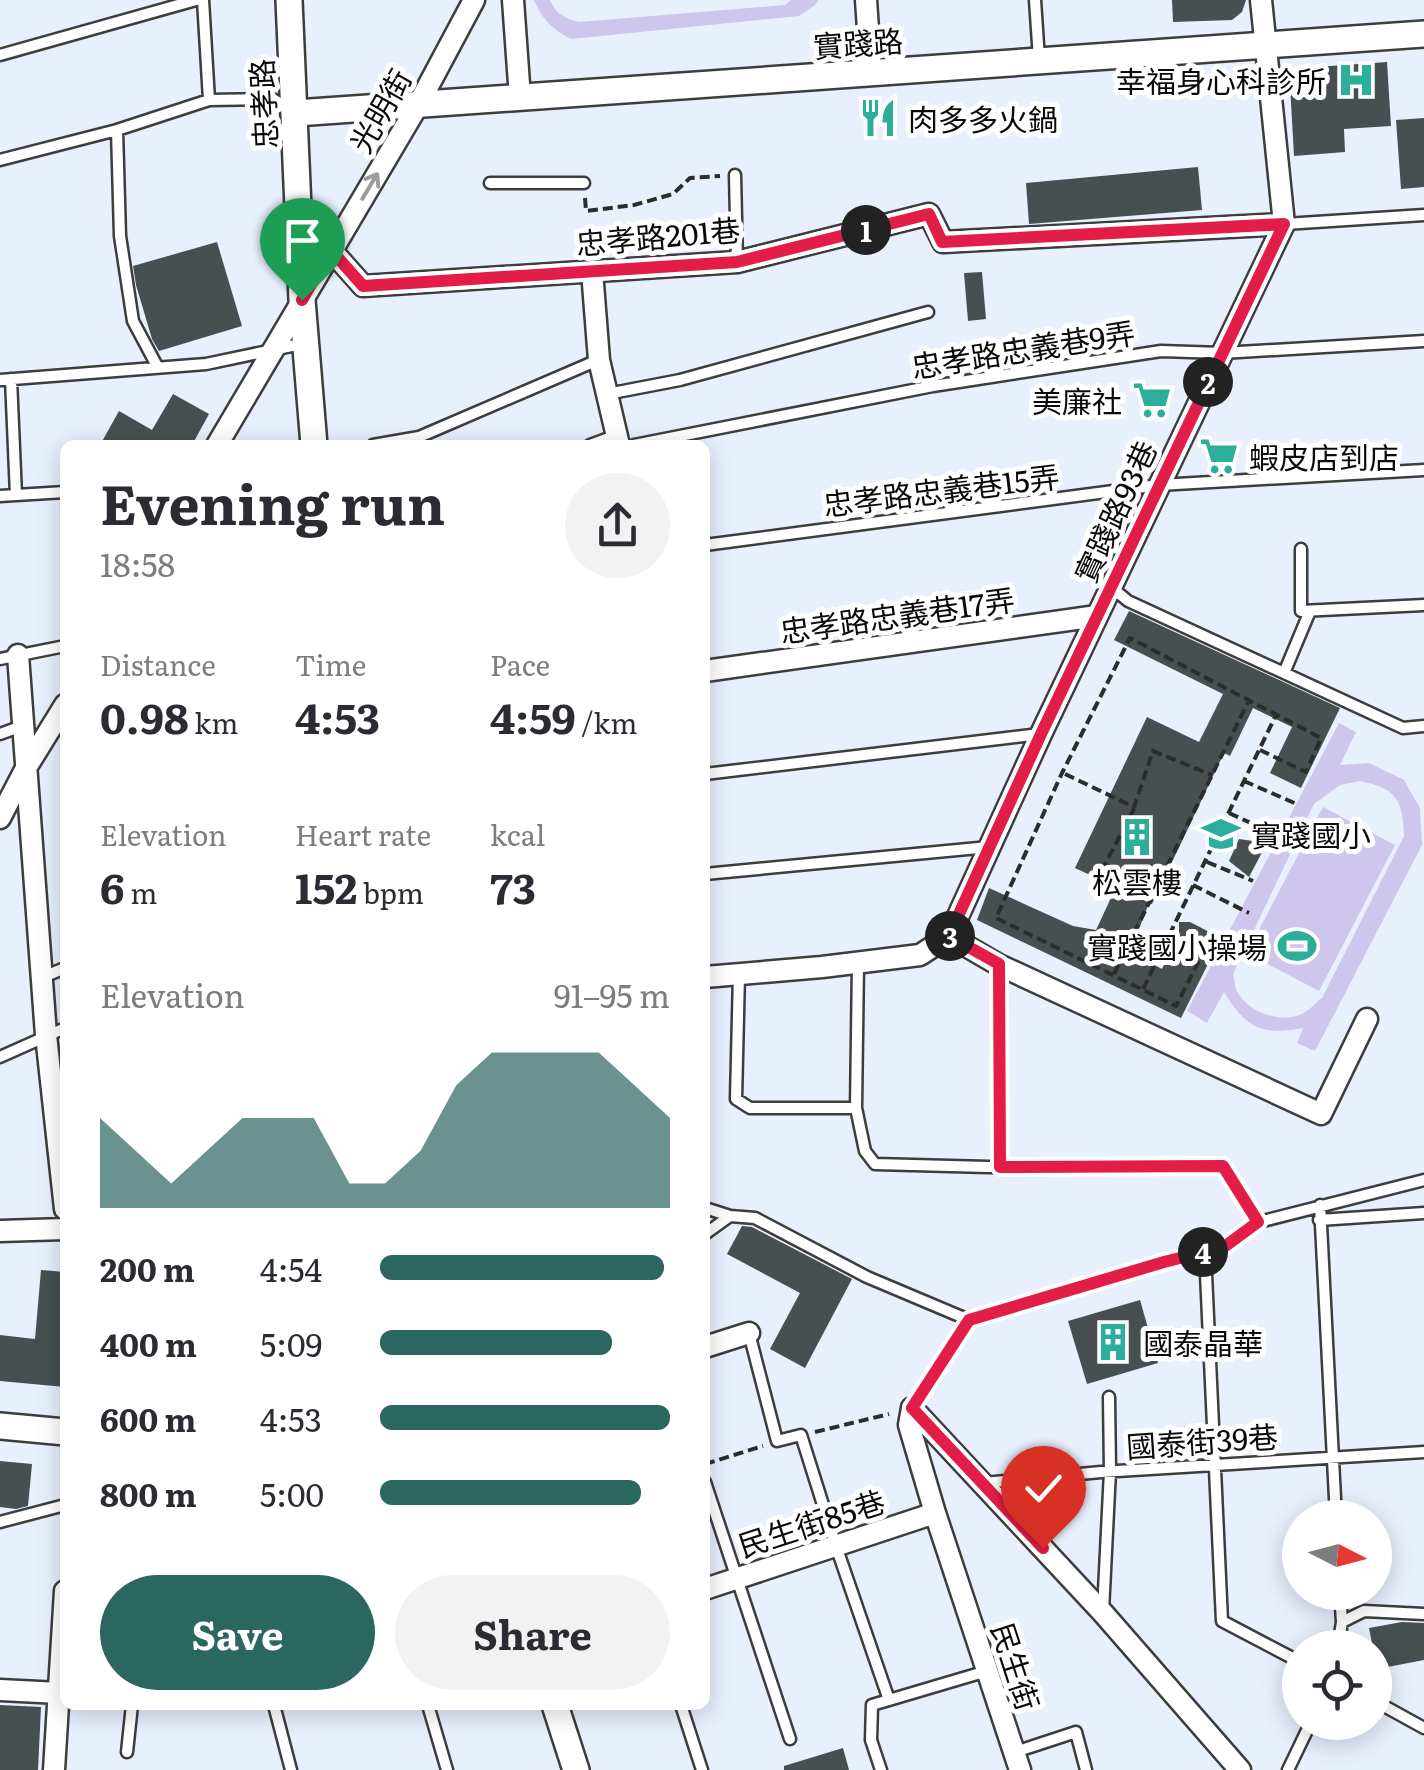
<!DOCTYPE html>
<meta charset="utf-8">
<style>
:root{--surface:#fff;--page:#f2f2f3;--text:#2b2b33;--muted:#7c7c81;--accent:#2c6661}
body{margin:0;font-family:Literata,"Noto Sans TC",serif;background:var(--page);color:var(--text);height:100vh;display:flex;flex-direction:column;font-size:38px;white-space:nowrap}
*{box-sizing:border-box;margin:0}
p{font-size:32px;color:var(--muted)}
.icon{flex:none;width:55px;height:55px;fill:none;stroke:currentColor;stroke-width:2;stroke-linecap:round;stroke-linejoin:round}
.map{position:relative;flex:1;overflow:hidden}
.side{position:absolute;left:60px;top:440px;width:650px;height:1270px;display:flex;flex-direction:column;background:var(--surface);border-radius:15px;box-shadow:0 5px 25px #0003}
.side>*{flex:none}
.needle{width:65px;rotate:96deg}
.buttons{position:absolute;left:1282px;top:1500px;display:grid;gap:20px}
.buttons a{display:grid;place-items:center;width:110px;height:110px;border-radius:50%;background:var(--surface);box-shadow:0 5px 25px #0003;font-size:50px}
.pin{position:absolute;display:grid;place-items:center;width:85px;height:85px;color:#fff;margin:-102px -42px;border-radius:50% 50% 50% 0;rotate:-45deg;box-shadow:0 0 10px #0007}
.pin .icon{rotate:45deg}
.km{position:absolute;width:50px;height:50px;margin:-25px;border-radius:50%;background:#222;color:#fff;font-size:28px;line-height:50px;text-align:center}
.round{display:grid;place-items:center;flex:none;width:105px;height:105px;border-radius:52px;background:var(--page)}
.head{display:flex;align-items:center;justify-content:space-between;height:170px;padding:0 40px}
h1{font-size:55px;font-weight:700;line-height:75px}
.figures{display:grid;grid-template-columns:repeat(3,1fr);gap:15px;height:170px;padding:10px 40px}
.figures div{display:grid;align-content:center}
.figures b{font-size:42px;font-weight:700}
.figures small{font-size:28px;font-weight:400}
.figures p{font-size:28px}
.chart{height:280px;padding:20px 40px}
.chart p{display:flex;justify-content:space-between}
.chart svg{width:100%;height:180px;margin-top:10px;fill:var(--accent);opacity:.7}
.action{display:flex;gap:20px;margin-top:auto;padding:20px 40px}
.action a{flex:1;height:115px;border-radius:60px;background:var(--accent);color:#fff;font-size:40px;font-weight:700;line-height:115px;text-align:center}
.action a+a{background:var(--page);color:var(--text)}
ul{padding:0 40px;list-style:none;font-size:32px}
li{display:grid;grid-template-columns:160px 120px 1fr;align-items:center;height:75px}
li i{height:25px;border-radius:12px;background:var(--accent)}
.map>svg:first-child{display:block}
.pitch{fill:#cfc6ec;fill-rule:evenodd}
.building{fill:#474f51}
.lines{fill:none;stroke-linecap:round;stroke-linejoin:round}
.service-casing{stroke:#3d3d3d;stroke-width:15}
.minor-casing{stroke:#3d3d3d;stroke-width:25}
.tertiary-casing{stroke:#3d3d3d;stroke-width:30}
.path{stroke:#2c2c2c;stroke-width:4;stroke-dasharray:10 5;stroke-linecap:butt}
.service{stroke:#fff;stroke-width:10}
.minor{stroke:#fff;stroke-width:20}
.tertiary{stroke:#fff;stroke-width:25}
.oneway{stroke:#9d9d9d}
.route-casing{stroke:#fff;stroke-width:20}
.route{stroke:#e11d48;stroke-width:12}
.labels{text-anchor:middle;dominant-baseline:central;stroke-width:10;stroke-linejoin:round;paint-order:stroke}
.street-label{font-size:30px;fill:#0a0a0a;stroke:#fff}
.poi-label{font-size:30px;fill:#0a0a0a;stroke:#fff;text-anchor:start}
</style>
<div class="map">
<svg width="1424" height="1770" viewBox="0 0 1424 1770">
<rect width="100%" height="100%" fill="#e8effd"/>
<!-- pitch -->
<path class="pitch" d="M534,0H550C556,14 564,18 579,22L785,5L791,0H818L815,5L799,16L571,39C553,30 541,18 534,0Z
M1339,723L1356,732L1340,765L1369,763L1404,780L1420,808L1422,845L1315,1051L1297,1043L1303,1028C1262,1036 1246,1028 1224,992L1207,1023L1187,1011ZM1360,781C1397,788 1403,801 1404,836L1322,998C1316,1002 1309,1011 1302,1014C1280,1024 1247,1012 1236,990C1236,989 1233,975 1233,974L1314,804L1340,785Z
M1323,807L1395,845L1319,991L1247,953Z"/>
<!-- building -->
<path class="building" d="M1172,0H1246L1242,12L1232,20L1173,22Z
M1387,62L1391,126L1344,129L1345,152L1294,156L1290,85L1292,75L1302,68Z
M1424,118V187L1401,189L1396,120Z
M1198,167L1202,210L1029,224L1026,183Z
M217,242L242,326L159,351L152,339L136,285L133,266Z
M982,272L986,319L968,321L964,273Z
M173,394L209,414L192,445H100L119,411L152,430Z
M1129,611L1340,708L1301,788L1270,773L1292,727L1253,708L1230,756L1224,753L1152,904L1149,903L1130,952L1162,969L1179,933V922H1190L1221,938L1181,1018L977,920L989,888L1073,926L1096,930L1116,887L1075,868L1147,717L1199,742L1223,694L1114,640Z
M1239,839L1267,843L1249,877L1229,861Z
M742,1226L752,1227L852,1279L805,1368L770,1349L800,1293L727,1254Z
M41,1270L65,1272V1387L0,1381V1335L35,1339Z
M1140,1300L1158,1363L1087,1384L1068,1321Z
M0,1461L32,1464L28,1506L16,1509L0,1507Z
M1402,1622L1424,1623V1660L1377,1669L1375,1648H1373L1369,1628Z
M0,1705L41,1707L38,1770H0Z
M843,1748L849,1770H784V1766Z"/>
<g class="lines">
<!-- service casing -->
<g class="service-casing">
<path id="service" d="M203,0L209,100
M1035,0L1039,59
M0,55L196,0
M117,130L120,236L133,321L157,366
M0,160L117,130L209,100L273,99L290,110
M735,175L737,262
M490,183H584
M1285,224L1424,215
M0,380L206,364L306,343
M607,394L680,380L928,312
M373,445L419,437L598,360
M590,445L617,435
M634,445L933,386L1161,351L1222,353L1424,341
M16,495L65,492
M0,496L16,495L11,379
M705,545L1159,485L1424,470
M1301,549V611L1424,605
M1111,587L1128,601L1403,728L1424,726
M0,659L65,646
M1284,673L1310,611
M0,734L22,726
M705,774L1040,734
M705,874L989,847
M858,963L856,1108L865,1151L875,1164L988,1167H1223L1259,1222
M999,966L1000,1167
M739,974L736,1099L750,1108H856
M43,977L65,968
M0,1057L65,1028
M1320,1205L1336,1518
M705,1208L730,1216
M1319,1220L1424,1213
M705,1234L730,1216L755,1218L867,1277L969,1320
M1205,1252L1222,1621L1300,1662
M749,1333L777,1441L801,1435L836,1546L889,1700
M912,1408L969,1320L1164,1262L1224,1247L1259,1222L1424,1180
M705,1482L790,1739
M984,1483L1101,1472L1424,1452
M0,1522L65,1505
M1103,1611L1110,1471L1109,1397
M1342,1622L1364,1611L1424,1614
M1338,1648L1342,1622L1340,1592
M1375,1701L1424,1728
M274,1705L291,1770
M428,1705L447,1770
M681,1705L702,1770
M127,1752L132,1705
M1015,1752L1076,1732L1086,1770
M881,1770L871,1740L872,1705L987,1671
M1288,1770L1311,1722"/>
</g>
<!-- minor casing -->
<g class="minor-casing">
<path id="minor" d="M513,0L520,98
M866,0L871,73
M1261,0L1284,224L1041,734L949,936L999,965L1321,1114L1367,1019
M331,250L363,286L737,262L929,214L943,242L1284,224
M592,271L599,360L619,445
M217,445L418,105L474,0
M18,655L46,1035L65,1209
M705,671L1097,616
M0,818L26,768L65,705
M705,977L822,967L920,955L949,936
M0,1231L65,1229
M705,1347L749,1333
M912,1408L1103,1613L1240,1770
M912,1408L909,1425L935,1513L1020,1770
M705,1589L935,1513
M0,1690L59,1693
M54,1770L65,1591"/>
</g>
<!-- tertiary casing -->
<g class="tertiary-casing">
<path id="tertiary" d="M289,0L302,300L314,445
M296,113L1424,34
M0,1426L65,1432
M555,1705L576,1770"/>
</g>
<!-- path -->
<path class="path" d="M585,198L586,211L634,205L673,194L690,178L720,176
M1065,774L1134,807L1153,751L1212,775
M1244,781L1299,805
M1134,809L1100,874L1154,893
M1229,813L1277,835
M1207,862L1253,881
M1193,885L1249,913
M1169,936L1202,955L1176,1006L996,918L1062,773L1130,638L1321,738L1306,772L1260,750
M1114,974L1249,700
M1143,989L1276,715
M815,1432L889,1414
M705,1464L763,1446"/>
<!-- service -->
<use href="#service" class="service"/>
<!-- minor -->
<use href="#minor" class="minor"/>
<!-- tertiary -->
<use href="#tertiary" class="tertiary"/>
</g>
<!-- one-way arrows -->
<defs><path id="oneway-shaft" d="M-6 0H5M1.5-3L5.5 0L1.5 3" fill="none" stroke-width="1.6" stroke-linecap="round" stroke-linejoin="round" transform="scale(2.5)"/></defs>
<use class="oneway" href="#oneway-shaft" transform="translate(370 186) rotate(-59)"/>
<g class="lines">
<!-- route casing -->
<g class="route-casing">
<path id="route" d="M302,300L331,250L363,286L737,262L929,214L942,242L1284,224L1041,734L949,936L999,964L1000,1167L1223,1166L1258,1222L1224,1247L1164,1262L969,1320L912,1408L1043,1548"/>
</g>
<!-- route -->
<use href="#route" class="route"/>
</g>
<!-- icons -->
<defs>
<g id="hospital-bare" transform="scale(3)"><path d="M-5-5h3v3.5h4V-5h3V5h-3V1.5h-4V5h-3Z" fill="#2dae9a" stroke="#fff" stroke-width="2.5" paint-order="stroke"/></g>
<g id="restaurant-bare" transform="scale(3)"><path d="M-5-6h1v4h1v-4h1v4h1v-4h1v5L-1.5 .5V6h-2V.5L-5-1ZM5-6V6H3V1.5H1.5Q1.5-4 5-6Z" fill="#2dae9a" stroke="#fff" stroke-width="2.5" paint-order="stroke"/></g>
<g id="supermarket-bare" transform="scale(3)"><path d="M-6-5.5h2.5l.6 2H6L4.5 2H-2.5L-4.4-4H-6ZM-1.5 3.2a1.3 1.3 0 1 0 .1 0ZM3 3.2a1.3 1.3 0 1 0 .1 0Z" fill="#2dae9a" stroke="#fff" stroke-width="2.5" paint-order="stroke"/></g>
<g id="school-bare" transform="scale(3)"><path d="M0-5L7-2L0 1L-7-2ZM-4 1L0 2.5L4 1V4Q0 6-4 4Z" fill="#2dae9a" stroke="#fff" stroke-width="2.5" paint-order="stroke"/></g>
<g id="building-bare" transform="scale(3)"><path d="M-4-6H4V6H1V3H-1V6H-4ZM-2.5-4.3h1.7v1.8h-1.7ZM.8-4.3h1.7v1.8H.8ZM-2.5-1h1.7V.8h-1.7ZM.8-1h1.7V.8H.8Z" fill="#2dae9a" stroke="#fff" stroke-width="2.5" paint-order="stroke"/></g>
<g id="stadium-bare" transform="scale(3)"><path d="M0-5a6.5 5 0 1 0 0 10a6.5 5 0 1 0 0-10ZM-3.5-1.8h7v3.6h-7Z" fill="#2dae9a" stroke="#fff" stroke-width="2.5" paint-order="stroke"/></g>
</defs>
<g fill-rule="evenodd">
<use href="#hospital-bare" x="1356" y="80"/>
<use href="#restaurant-bare" x="878" y="118"/>
<use href="#supermarket-bare" x="1152" y="400"/>
<use href="#supermarket-bare" x="1219" y="456"/>
<use href="#school-bare" x="1221" y="834"/>
<use href="#building-bare" x="1137" y="837"/>
<use href="#stadium-bare" x="1297" y="946"/>
<use href="#building-bare" x="1113" y="1342"/>
</g>
<g class="labels">
<!-- street labels -->
<g class="street-label">
<text transform="translate(858 42) rotate(-4)">實踐路</text>
<text transform="translate(262 104) rotate(-93)">忠孝路</text>
<text transform="translate(379 110) rotate(-60)">光明街</text>
<text transform="translate(658 235) rotate(-5)">忠孝路201巷</text>
<text transform="translate(1023 348) rotate(-9)">忠孝路忠義巷9弄</text>
<text transform="translate(941 489) rotate(-7)">忠孝路忠義巷15弄</text>
<text transform="translate(1114 511) rotate(-65)">實踐路93巷</text>
<text transform="translate(897 614) rotate(-8)">忠孝路忠義巷17弄</text>
<text transform="translate(1202 1440) rotate(-4)">國泰街39巷</text>
<text transform="translate(811 1522) rotate(-18)">民生街85巷</text>
<text transform="translate(1017 1666) rotate(72)">民生街</text>
</g>
<!-- poi labels -->
<g class="poi-label">
<text x="1326" y="80" text-anchor="end">幸福身心科診所</text>
<text x="908" y="118">肉多多火鍋</text>
<text x="1122" y="400" text-anchor="end">美廉社</text>
<text x="1249" y="456">蝦皮店到店</text>
<text x="1251" y="834">實踐國小</text>
<text x="1137" y="881" text-anchor="middle">松雲樓</text>
<text x="1267" y="946" text-anchor="end">實踐國小操場</text>
<text x="1143" y="1342">國泰晶華</text>
</g>
</g>
</svg>
<div class="buttons">
<a><svg class="needle" viewBox="-14 -14 28 28"><path d="M0-13l5 13h-10z" fill="#e53935"/><path d="M0 13l5-13h-10z" fill="#7c7c81"/></svg></a>
<a><svg class="icon" aria-label="locate" viewBox="0 0 24 24"><circle cx="12" cy="12" r="6"/><path d="M12 2v4M12 18v4M2 12h4M18 12h4"/></svg></a>
</div>
<div class="pin" style="left:302px;top:300px;background:#1e9e55"><svg class="icon" aria-label="arrive" viewBox="0 0 24 24"><path d="M6 21V4h12l-3 4 3 4H6"/></svg></div>
<div class="pin" style="left:1043px;top:1548px;background:#d93025"><svg class="icon" aria-label="check" viewBox="0 0 24 24"><path d="M5 12l5 5 9-10"/></svg></div>
<b class="km" style="left:866px;top:230px">1</b>
<b class="km" style="left:1208px;top:382px">2</b>
<b class="km" style="left:950px;top:936px">3</b>
<b class="km" style="left:1203px;top:1252px">4</b>
<section class="side">
<div class="head"><div><h1>Evening run</h1><p>18:58</p></div><a class="round"><svg class="icon" aria-label="share" viewBox="0 0 24 24"><path d="M12 15V3M7 8l5-5 5 5M5 13v7h14v-7"/></svg></a></div>
<div class="figures">
<div><p>Distance</p><b>0.98<small> km</small></b></div>
<div><p>Time</p><b>4:53</b></div>
<div><p>Pace</p><b>4:59<small> /km</small></b></div>
</div>
<div class="figures">
<div><p>Elevation</p><b>6<small> m</small></b></div>
<div><p>Heart rate</p><b>152<small> bpm</small></b></div>
<div><p>kcal</p><b>73</b></div>
</div>
<div class="chart"><p><span>Elevation</span>91–95 m</p>
<svg viewBox="0 0 160 44" preserveAspectRatio="none"><path d="M0 44V22L10 30L20 38L30 30L40 22L50 22L60 22L70 38L80 38L90 30L100 14L110 6L120 6L130 6L140 6L150 14L160 22V44z"/></svg>
</div>
<ul>
<li><b>200 m</b>4:54<i style="width:98%"></i></li>
<li><b>400 m</b>5:09<i style="width:80%"></i></li>
<li><b>600 m</b>4:53<i style="width:100%"></i></li>
<li><b>800 m</b>5:00<i style="width:90%"></i></li>
</ul>
<div class="action"><a>Save</a><a>Share</a></div>
</section>
</div>
